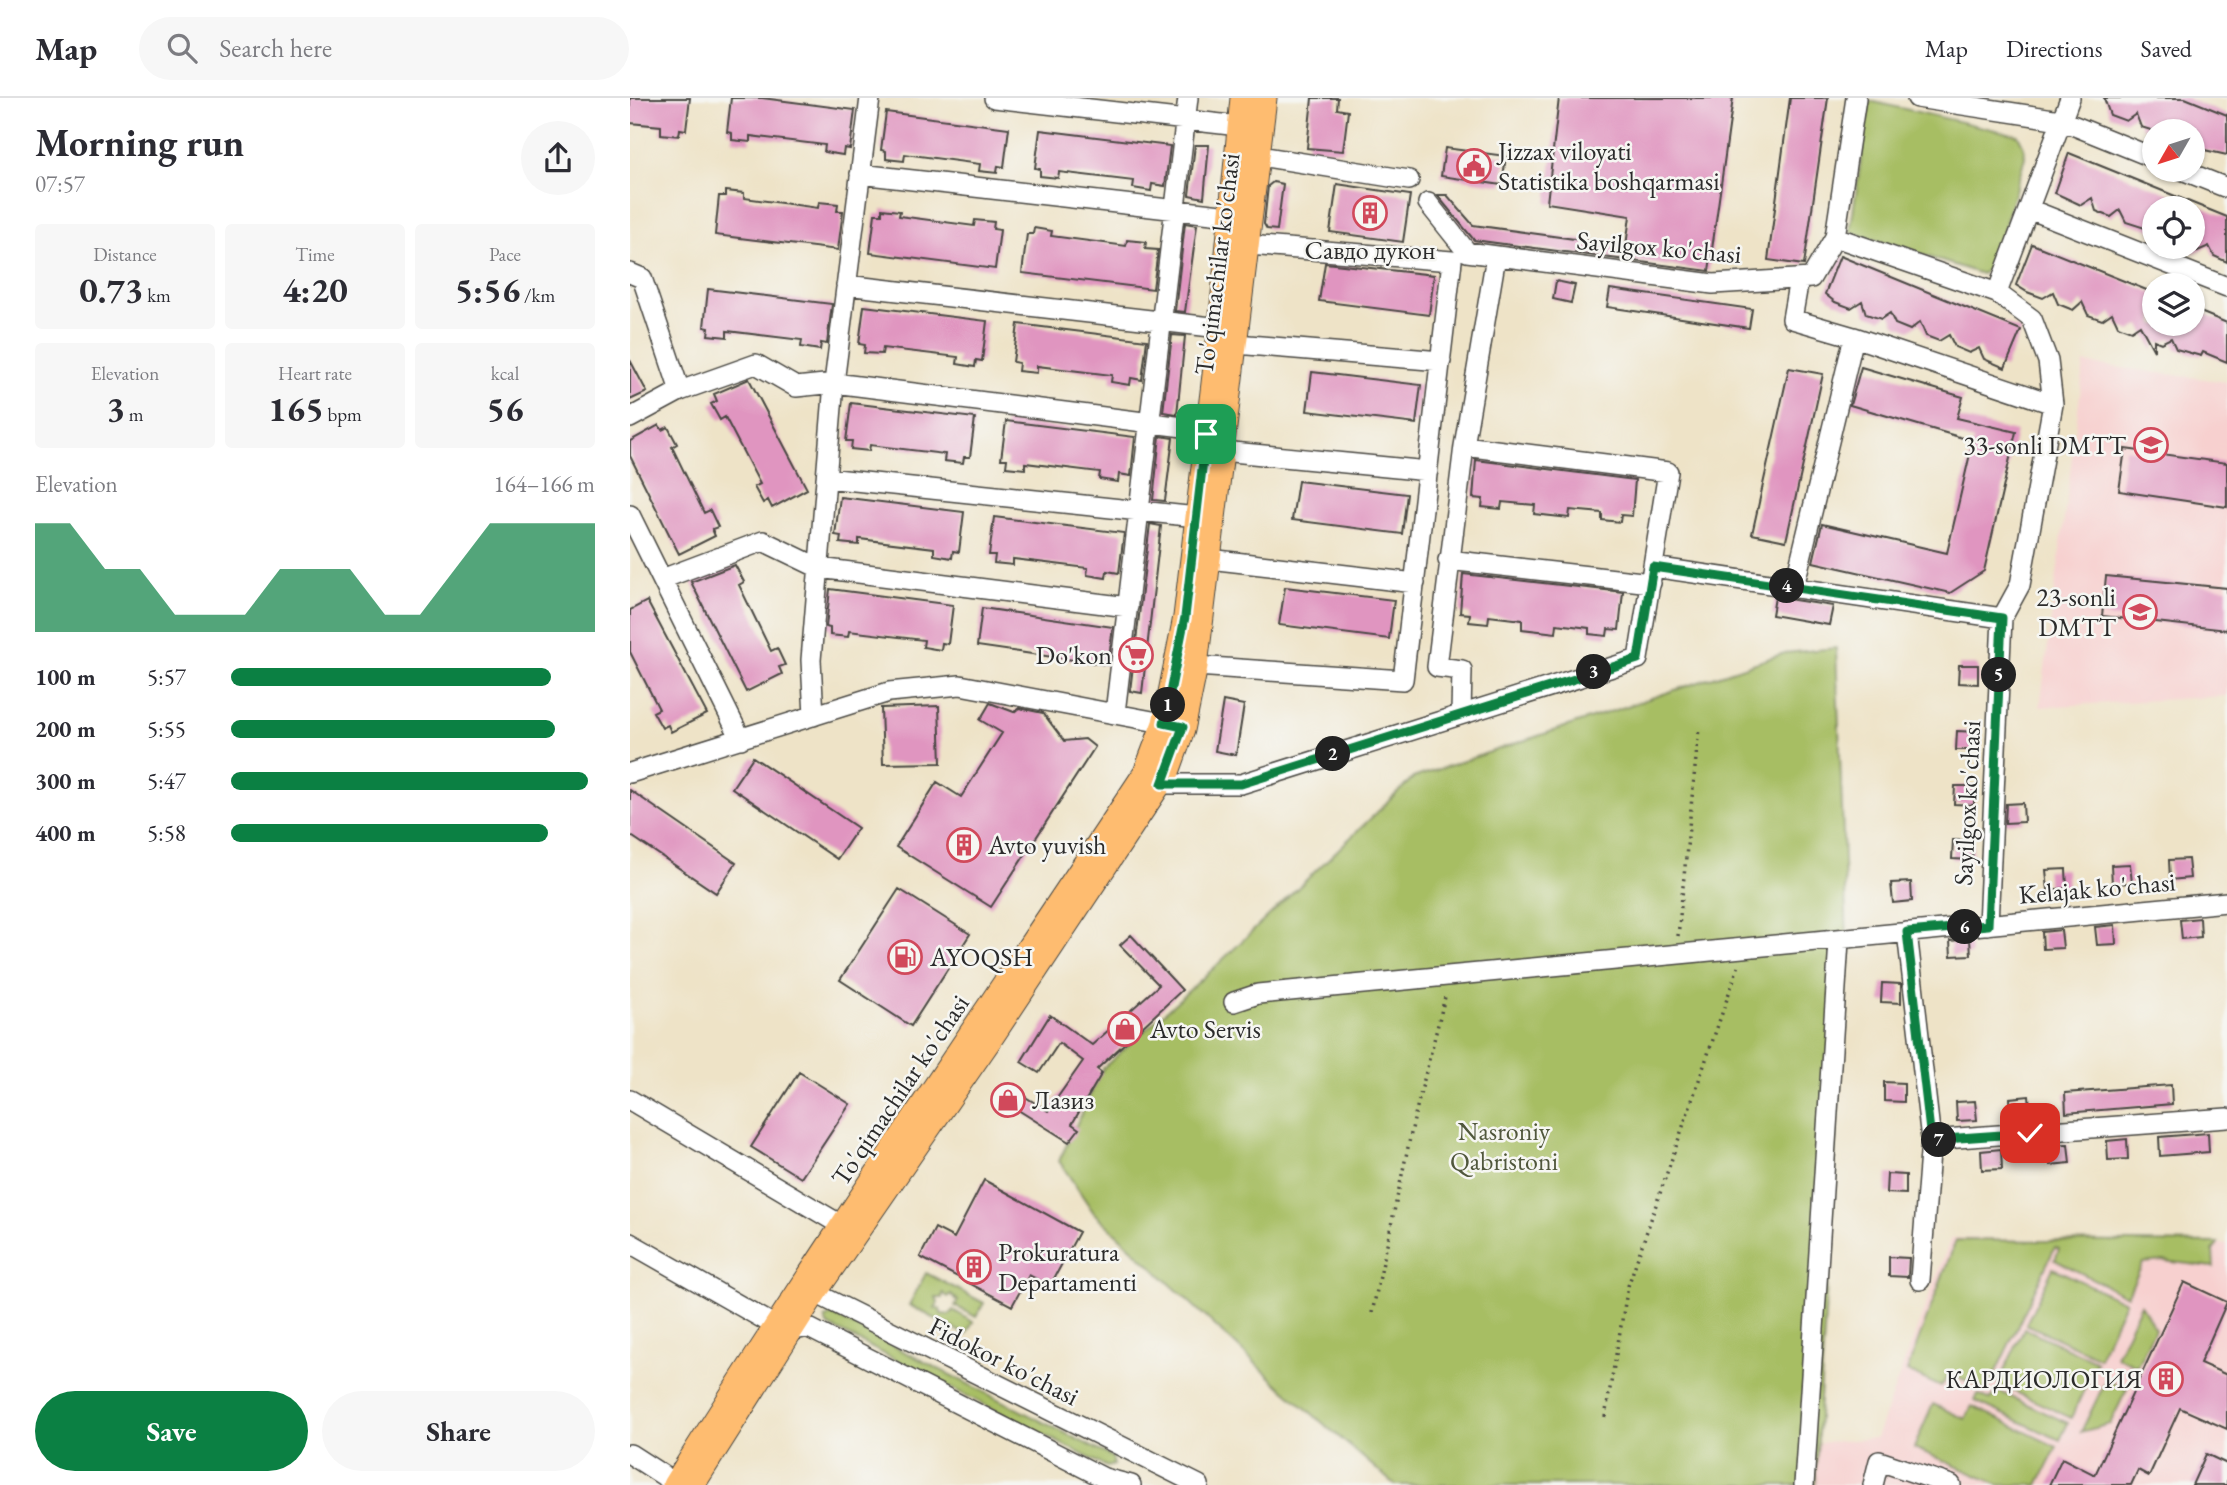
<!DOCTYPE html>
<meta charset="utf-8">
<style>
:root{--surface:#fff;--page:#f7f7f7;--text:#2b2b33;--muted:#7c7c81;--line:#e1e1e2;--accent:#0b8043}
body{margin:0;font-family:"EB Garamond",serif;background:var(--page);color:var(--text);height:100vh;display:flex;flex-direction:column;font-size:26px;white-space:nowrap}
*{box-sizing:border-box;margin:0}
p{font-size:23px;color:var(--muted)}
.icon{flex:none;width:38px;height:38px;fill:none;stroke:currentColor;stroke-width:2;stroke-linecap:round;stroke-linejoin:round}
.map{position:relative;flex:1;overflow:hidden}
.details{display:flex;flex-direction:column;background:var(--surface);width:630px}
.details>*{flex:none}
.needle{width:46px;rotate:231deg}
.controls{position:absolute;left:1512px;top:21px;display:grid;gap:14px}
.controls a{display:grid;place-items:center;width:63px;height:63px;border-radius:50%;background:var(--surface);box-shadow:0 2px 5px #0004;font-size:35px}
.pin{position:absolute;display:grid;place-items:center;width:60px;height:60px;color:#fff;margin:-30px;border-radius:14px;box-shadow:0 4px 10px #0006}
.km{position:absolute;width:35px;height:35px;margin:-18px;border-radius:50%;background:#222;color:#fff;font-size:19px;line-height:35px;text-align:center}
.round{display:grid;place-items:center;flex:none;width:74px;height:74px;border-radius:37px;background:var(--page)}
.summary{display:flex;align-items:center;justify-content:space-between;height:119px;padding:0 35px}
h1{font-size:38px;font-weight:700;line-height:52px}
.metrics{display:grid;grid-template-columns:repeat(3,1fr);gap:10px;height:119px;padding:7px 35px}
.metrics div{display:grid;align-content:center;border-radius:7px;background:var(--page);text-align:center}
.metrics b{font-size:35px;font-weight:700}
.metrics small{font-size:19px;font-weight:400}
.metrics p{font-size:19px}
.chart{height:196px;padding:14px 35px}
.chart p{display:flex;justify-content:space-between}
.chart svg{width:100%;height:126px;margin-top:7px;fill:var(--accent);opacity:.7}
.primary-button{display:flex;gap:14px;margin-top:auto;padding:14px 35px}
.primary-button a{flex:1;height:80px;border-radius:42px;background:var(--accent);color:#fff;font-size:28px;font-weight:700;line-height:80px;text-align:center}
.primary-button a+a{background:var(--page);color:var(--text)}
ul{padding:0 35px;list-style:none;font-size:23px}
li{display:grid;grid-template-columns:112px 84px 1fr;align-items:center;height:52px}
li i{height:18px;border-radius:9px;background:var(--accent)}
header{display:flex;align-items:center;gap:42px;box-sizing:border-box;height:98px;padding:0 35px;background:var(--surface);border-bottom:2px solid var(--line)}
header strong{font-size:33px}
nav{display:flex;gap:38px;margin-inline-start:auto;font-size:24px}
.search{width:490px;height:63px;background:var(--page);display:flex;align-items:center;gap:18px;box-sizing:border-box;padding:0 24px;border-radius:38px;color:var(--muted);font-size:26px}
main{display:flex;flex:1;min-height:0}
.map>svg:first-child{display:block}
.built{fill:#f7d0cf}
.green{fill:#a7be63;stroke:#697447;stroke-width:2}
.building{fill:#e095c0}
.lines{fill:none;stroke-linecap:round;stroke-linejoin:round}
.minor-casing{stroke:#484742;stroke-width:22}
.major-casing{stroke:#484742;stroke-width:25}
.path{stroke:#484742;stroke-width:3.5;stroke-dasharray:2 5;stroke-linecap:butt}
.minor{stroke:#fff;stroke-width:19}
.major{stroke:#febc70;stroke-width:23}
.route-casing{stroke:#fff;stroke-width:14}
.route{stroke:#0b8043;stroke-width:9}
.labels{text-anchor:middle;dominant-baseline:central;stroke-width:5;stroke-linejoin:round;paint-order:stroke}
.poi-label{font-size:26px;fill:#2b2b2b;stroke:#f6f6f2;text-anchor:start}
.street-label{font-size:26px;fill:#2b2b2b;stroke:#f6f6f2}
.park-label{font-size:26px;fill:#50573c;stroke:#f6f6f2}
</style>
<header>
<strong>Map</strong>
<div class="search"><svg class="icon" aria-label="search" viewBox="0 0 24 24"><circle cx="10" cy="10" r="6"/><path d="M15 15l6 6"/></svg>Search here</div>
<nav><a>Map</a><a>Directions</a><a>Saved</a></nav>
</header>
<main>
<section class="details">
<div class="summary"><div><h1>Morning run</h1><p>07:57</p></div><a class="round"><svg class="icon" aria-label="share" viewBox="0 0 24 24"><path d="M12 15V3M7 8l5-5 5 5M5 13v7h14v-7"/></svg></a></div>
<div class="metrics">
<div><p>Distance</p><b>0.73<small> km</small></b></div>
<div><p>Time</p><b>4:20</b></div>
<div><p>Pace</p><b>5:56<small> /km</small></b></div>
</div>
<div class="metrics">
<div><p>Elevation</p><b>3<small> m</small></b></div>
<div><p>Heart rate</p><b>165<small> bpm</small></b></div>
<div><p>kcal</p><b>56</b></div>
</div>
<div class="chart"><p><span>Elevation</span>164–166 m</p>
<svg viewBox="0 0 160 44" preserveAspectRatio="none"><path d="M0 44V6L10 6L20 22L30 22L40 38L50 38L60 38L70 22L80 22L90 22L100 38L110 38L120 22L130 6L140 6L150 6L160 6V44z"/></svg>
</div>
<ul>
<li><b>100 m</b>5:57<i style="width:88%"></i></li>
<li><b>200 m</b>5:55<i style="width:89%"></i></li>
<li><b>300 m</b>5:47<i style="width:98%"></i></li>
<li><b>400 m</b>5:58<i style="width:87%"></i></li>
</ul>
<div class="primary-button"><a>Save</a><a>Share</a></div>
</section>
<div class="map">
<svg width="1597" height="1387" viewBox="0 0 1597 1387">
<rect width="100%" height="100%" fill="#f6f6f2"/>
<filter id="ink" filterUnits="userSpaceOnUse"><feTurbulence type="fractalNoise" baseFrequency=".0143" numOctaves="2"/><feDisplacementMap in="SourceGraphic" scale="14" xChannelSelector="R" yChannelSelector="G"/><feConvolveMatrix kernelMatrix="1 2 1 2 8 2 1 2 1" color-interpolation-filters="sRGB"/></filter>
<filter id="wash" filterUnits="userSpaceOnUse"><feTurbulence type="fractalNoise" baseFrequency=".00686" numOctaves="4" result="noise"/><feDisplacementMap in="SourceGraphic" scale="28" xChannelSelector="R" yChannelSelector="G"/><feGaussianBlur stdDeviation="1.57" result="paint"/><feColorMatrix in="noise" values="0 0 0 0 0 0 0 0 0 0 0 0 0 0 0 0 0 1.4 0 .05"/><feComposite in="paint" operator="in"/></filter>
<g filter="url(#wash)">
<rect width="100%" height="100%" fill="#eee3c7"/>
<!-- built -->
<path class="built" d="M1454,265L1597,284V598L1410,609Z
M1321,1140L1597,1146V1387H1185L1187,1345L1246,1340Z"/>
<!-- green -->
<path class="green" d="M1240,3L1388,37L1394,49L1395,59L1364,164L1352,176L1220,134Z
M1206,550L1217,843L1185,1387H765L652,1290L464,1115L429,1063L473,970L585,869L783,680L1155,555Z
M1326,1142L1588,1145L1583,1153L1584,1169L1534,1163L1513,1165L1497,1198L1425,1162L1429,1151L1425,1149L1357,1293L1320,1275L1311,1289L1277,1273Z
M1423,1170L1495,1204L1469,1260L1396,1226Z
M296,1175L354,1205L346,1219L325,1208L328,1203L321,1196L318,1199L313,1195L312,1200H306L308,1205L305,1210L310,1211L311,1216L320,1217L323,1212L343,1224L336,1237L279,1207Z
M1511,1206L1525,1231L1507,1268L1486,1258Z
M202,1217L482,1359L484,1367L477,1369L197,1227L195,1220Z
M1394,1230L1467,1264L1441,1320L1368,1286Z
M1476,1282L1497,1291L1480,1326L1451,1334Z
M1366,1292L1438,1325L1430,1342L1345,1303L1348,1296L1361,1302Z
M1303,1306L1335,1321L1342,1308L1427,1349L1408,1387H1369L1284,1350Z"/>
<g id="blocks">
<!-- building -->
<path class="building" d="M0,0H60L56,32L50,31L49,38L31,36V28L0,25Z
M101,0H132L225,12L220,51L214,50L213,57L194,54L195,47L120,38V44L102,42V35L97,34Z
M682,0H708L707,11L718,13L713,53L677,50Z
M929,0H1103L1079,173L844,142L807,97H817L843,127L996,148L1000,118L917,105Z
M1160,0H1198L1174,167L1138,162Z
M1474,0H1555L1597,17V57L1570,51L1563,45V33H1524L1511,29L1506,16L1496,23L1480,17Z
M256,14L379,30L374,69L368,68L367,75L349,73L350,66L275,56L274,63L256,61V53L251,52Z
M410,32L540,48L535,88L522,86L521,93L503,90L504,83L429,74L428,80L410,78V71L405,70Z
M565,47H579L574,100L559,97Z
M815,50L876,58L872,87L811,78Z
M1439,55L1597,119V164L1584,158L1579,148L1563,155V110H1524V133L1496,124L1490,112L1481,119L1466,113L1462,100L1451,107L1425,95Z
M643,84L653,86L647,132L637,131L634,126L638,88Z
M707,86L780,97L773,144L700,134Z
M96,93L114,95V100L188,110L189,104L208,106L207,113H213L208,152L85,137L89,98H96Z
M252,111L270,113L269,118L344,128L345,122L364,124L363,131L370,132L365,171L240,155L245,116H252Z
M555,125L567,127L555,214L545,213Z
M404,130L422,133L421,138L496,148L497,142L516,144L515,151L528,152L523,191L392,175L397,136H403Z
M1402,146L1524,195V226H1563V211L1597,225V264L1573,254L1571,258L1546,251L1541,240L1531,245L1524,242V253L1510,227L1501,233L1488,228L1482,215L1472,222L1458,217L1452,204L1443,212L1428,206L1423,194L1413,200L1397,194L1386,187Z
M1210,158L1391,232L1375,270L1354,261L1349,250L1339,255L1325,249L1319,237L1309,243L1296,238L1290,224L1280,232L1265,226L1260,215L1251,221L1236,216L1232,203L1221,210L1205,204L1195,196Z
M695,165L804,177L799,217L689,203Z
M926,183L945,187L941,205L923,201Z
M78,191L202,206L197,246L191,245L190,252L171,249L172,242L97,233V239L78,237L79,230L74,229Z
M980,191L1122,211L1119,230L977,209Z
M234,208L357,223L352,263L346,262L345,269L327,266L328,259L253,250L252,256L234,255L235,247L229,246Z
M388,226L517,242L512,282L501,280L500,287L481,284L482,277L407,268V275L388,273L389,265L383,264Z
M542,237L555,238L547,316L533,314Z
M0,262L17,294L0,302Z
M1231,269L1333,299L1327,320L1386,334L1354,473L1320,495L1183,464L1192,426L1317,455L1343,343L1220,307Z
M1159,270L1193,276L1156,443L1122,436Z
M682,274L791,287L786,326L677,313Z
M119,281L177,391L142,410L138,402L133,405L124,389L130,386L95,319L90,322L81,306L87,303L84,296Z
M221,305L345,320L340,359H334L333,365L314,363L315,356L240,347L239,353L221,351L222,343H216Z
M376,323L505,339L501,378L489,376L488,384L469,381L470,374L395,365V371L376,369L377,361H371Z
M29,327L32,332L38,329L47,346L42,349L74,415L80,412L88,429L82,431L85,438L49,456L0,358V343Z
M530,338L543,340L535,403L523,402Z
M1495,351L1597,365V409L1489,393Z
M846,362L1005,382L1002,418L991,417L990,424L972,422V415L940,412L939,420L904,416L905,407L872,404L871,411L852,409L853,401L843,400Z
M668,383L777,396L772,436L662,422Z
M210,399L334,414L329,454L323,453L322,460L304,457V450L229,441V447L210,445L211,438L205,437Z
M364,419L494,435L489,475L477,473L476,480L457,477L458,470L383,461V467L364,465L365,457H359Z
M520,426L531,428L512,595L500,593Z
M105,467L114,484L109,487L141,553L147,550L155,567L149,569L152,576L116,594L61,484Z
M833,476L993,494L989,532L978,531L977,538L959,536V530L927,526L926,535L892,531V522L859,518L858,526L839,524L840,516L830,515Z
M1476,478L1597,490V532L1472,518Z
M655,489L764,502L759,541L649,527Z
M200,491L323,507L318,546L312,545L311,552L293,549L294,542L219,533L218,539L200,537V530L196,529Z
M1145,499L1203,508L1199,527L1142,517Z
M17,503L77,616L41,634L38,627L32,630L23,614L29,611L0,554V512Z
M352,510L483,529L478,567L347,548Z
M1329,567H1348V586L1328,585Z
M593,603L614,607L606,657L585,653Z
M360,605L384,614L389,610L413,615L434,643L455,641L465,649L361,809L266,749L307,684L331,699L372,635L350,622Z
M309,608L311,665L253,666L251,610Z
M1327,633L1346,634V652H1326Z
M123,659L228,730L207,761L102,690Z
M1325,688H1344V707L1324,706Z
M0,692L106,765L86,795L0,737Z
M1393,705L1394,724L1375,725L1376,706Z
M1323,742L1343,743L1342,762L1322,761Z
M1558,761L1560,780L1540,782L1539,762Z
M1500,766L1502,785L1482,786L1481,767Z
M1436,771L1437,790L1418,792L1416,772Z
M1281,784L1282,803L1263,805L1261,785Z
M269,791L340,836L281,928L210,882Z
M1570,820L1571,839L1552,841L1550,822Z
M1485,827L1486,846L1467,847L1465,829Z
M1431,832L1433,850L1413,851L1412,834Z
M501,837L552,892L467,971L472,975L442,1026L449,1031L439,1044L369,1000L376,987L418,1013L453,963L429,945L409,975L391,964L420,917L462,947L529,887L490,847Z
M1340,841L1341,857L1321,858L1320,843Z
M1252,885L1271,886V905L1251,904Z
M169,974L220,1006L171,1080L121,1049Z
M1254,984L1274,985V1004L1254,1003Z
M1541,987L1542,1006L1436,1015L1435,995Z
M1399,998L1401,1018L1381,1019L1380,1000Z
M1345,1003L1347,1022L1327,1023L1326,1004Z
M1578,1035L1579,1054L1530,1058L1529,1039Z
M1497,1041L1498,1061L1478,1062L1477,1043Z
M1438,1046L1440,1065L1420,1067L1419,1047Z
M1371,1051L1372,1071L1352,1072L1351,1053Z
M1257,1076L1276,1077V1096L1256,1095Z
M354,1082L449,1134L420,1188L399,1177L382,1208L290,1159L305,1130L324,1140Z
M1259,1159L1279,1160L1278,1179L1259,1178Z
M1554,1184L1597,1204L1570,1265L1597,1277V1331L1550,1310L1519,1378L1508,1372L1501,1387H1419L1432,1360L1465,1377Z
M1576,1356L1597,1366V1387H1562Z"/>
</g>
</g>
<g filter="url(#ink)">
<use href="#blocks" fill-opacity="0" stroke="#484742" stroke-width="2"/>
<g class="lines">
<!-- minor casing -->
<g class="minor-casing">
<path id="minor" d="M364,0L609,28
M1226,0L1205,139L1367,195
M1287,0L1430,22L1524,60
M629,58L779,82
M1552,72L1597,90
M230,76L600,118
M798,105L837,154L1083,186L1181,180L1205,139
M1399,111L1597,189
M0,175L12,180L50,293
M1169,181L1162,221L1224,239
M216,187L590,230
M606,246L811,263
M0,320L50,293L126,266L166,289L204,285L577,332
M592,353L798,373
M196,380L567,419
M0,417L111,641
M579,461L785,485
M818,462L1021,485
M1023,469L1372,520
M32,481L133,443L189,470L498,509
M1164,489L1224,239L1423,306
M566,568L773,582L822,163L618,147
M485,615L558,0
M831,615L832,572L807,569L834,348L866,158
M184,618L181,562L204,285L240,0
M0,675L259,594L330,587L549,628
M532,686H611L1008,561L1038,374L834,348
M1358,827L1372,520L1390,487L1423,306L1418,263L1402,221L1367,195L1440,0
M1277,834L1301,1042L1290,1182
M604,904L628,896L1597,804
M0,1002L211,1127
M1301,1042L1597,1020
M0,1145L144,1227L161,1233L177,1229L474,1380L501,1387
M171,1197L185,1195L569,1387
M0,1356L48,1387
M1174,1387L1209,843
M1243,1387L1249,1363L1321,1387"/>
</g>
<!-- major casing -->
<g class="major-casing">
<path id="major" d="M44,1387C195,1146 358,912 515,675L534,625L555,519L590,227L612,0
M63,1387L185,1195L360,942L538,674L553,632L566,568L635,0"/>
</g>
<!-- path -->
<path class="path" d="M1048,838L1069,630
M742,1215L785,1017L816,895
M975,1319L998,1188L1108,869"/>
<!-- minor -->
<use href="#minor" class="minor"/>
<!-- major -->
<use href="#major" class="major"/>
</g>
</g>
<g class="lines" filter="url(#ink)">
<!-- route casing -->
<g class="route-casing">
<path id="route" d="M576,336L555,519L534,625L553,629L532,686H611L1008,561L1023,469L1372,520L1358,827L1277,834L1301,1042L1400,1035"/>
</g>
<!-- route -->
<use href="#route" class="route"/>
</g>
<!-- icons -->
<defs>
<g id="civic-ring" transform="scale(1.75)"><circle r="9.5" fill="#f6f6f2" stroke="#d1495b" stroke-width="1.5"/><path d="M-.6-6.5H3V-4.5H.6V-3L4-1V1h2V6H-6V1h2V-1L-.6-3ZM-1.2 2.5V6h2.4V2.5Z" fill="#d1495b"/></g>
<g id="building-ring" transform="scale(1.75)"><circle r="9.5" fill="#f6f6f2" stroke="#d1495b" stroke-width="1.5"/><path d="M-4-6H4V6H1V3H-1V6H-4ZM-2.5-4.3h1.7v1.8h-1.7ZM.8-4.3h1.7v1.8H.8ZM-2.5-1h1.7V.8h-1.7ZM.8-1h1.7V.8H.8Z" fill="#d1495b"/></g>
<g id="school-ring" transform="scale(1.75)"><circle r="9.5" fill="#f6f6f2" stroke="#d1495b" stroke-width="1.5"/><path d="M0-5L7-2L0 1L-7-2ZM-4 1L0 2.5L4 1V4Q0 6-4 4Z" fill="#d1495b"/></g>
<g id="supermarket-ring" transform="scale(1.75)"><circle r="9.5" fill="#f6f6f2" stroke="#d1495b" stroke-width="1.5"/><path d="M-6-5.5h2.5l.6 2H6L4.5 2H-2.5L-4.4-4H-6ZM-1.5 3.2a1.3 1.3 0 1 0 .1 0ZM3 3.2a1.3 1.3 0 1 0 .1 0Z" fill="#d1495b"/></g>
<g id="fuel-ring" transform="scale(1.75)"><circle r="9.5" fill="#f6f6f2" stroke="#d1495b" stroke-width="1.5"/><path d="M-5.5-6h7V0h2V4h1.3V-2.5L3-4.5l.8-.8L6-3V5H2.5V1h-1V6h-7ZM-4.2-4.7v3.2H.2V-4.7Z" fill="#d1495b"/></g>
<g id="shop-ring" transform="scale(1.75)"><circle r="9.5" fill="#f6f6f2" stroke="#d1495b" stroke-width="1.5"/><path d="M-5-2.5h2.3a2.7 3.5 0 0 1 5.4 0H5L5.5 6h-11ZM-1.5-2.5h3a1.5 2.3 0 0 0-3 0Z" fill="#d1495b"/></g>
</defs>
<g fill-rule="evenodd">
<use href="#civic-ring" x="844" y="68"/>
<use href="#building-ring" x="740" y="115"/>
<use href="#school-ring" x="1521" y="347"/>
<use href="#school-ring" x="1510" y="514"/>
<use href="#supermarket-ring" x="506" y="557"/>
<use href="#building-ring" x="334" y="747"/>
<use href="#fuel-ring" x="275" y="859"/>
<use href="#shop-ring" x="495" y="931"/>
<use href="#shop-ring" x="378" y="1002"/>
<use href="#building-ring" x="344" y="1169"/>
<use href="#building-ring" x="1536" y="1281"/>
</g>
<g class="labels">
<!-- poi labels -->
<g class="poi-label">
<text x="868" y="53">Jizzax viloyati<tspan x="868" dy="30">Statistika boshqarmasi</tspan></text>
<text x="740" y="152" text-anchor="middle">Cавдо дукон</text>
<text x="1496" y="347" text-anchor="end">33-sonli DMTT</text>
<text x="1486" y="499" text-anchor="end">23-sonli<tspan x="1486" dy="30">DMTT</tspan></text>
<text x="482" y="557" text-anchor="end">Do'kon</text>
<text x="358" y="747">Avto yuvish</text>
<text x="300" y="859">AYOQSH</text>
<text x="520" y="931">Avto Servis</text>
<text x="402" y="1002">Лазиз</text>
<text x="368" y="1154">Prokuratura<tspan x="368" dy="30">Departamenti</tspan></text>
<text x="1512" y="1281" text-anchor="end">КАРДИОЛОГИЯ</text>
</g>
<!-- street labels -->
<g class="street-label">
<text transform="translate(1029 149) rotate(5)">Sayilgox ko'chasi</text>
<text transform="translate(587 166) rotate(-83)">To'qimachilar ko'chasi</text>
<text transform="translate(1337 705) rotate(-87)">Sayilgox ko'chasi</text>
<text transform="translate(1467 790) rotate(-5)">Kelajak ko'chasi</text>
<text transform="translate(270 992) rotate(-56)">To'qimachilar ko'chasi</text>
<text transform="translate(374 1263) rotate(27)">Fidokor ko'chasi</text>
</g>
<!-- park labels -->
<g class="park-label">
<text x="874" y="1033">Nasroniy<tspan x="874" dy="30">Qabristoni</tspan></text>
</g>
</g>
</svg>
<div class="controls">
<a><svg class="needle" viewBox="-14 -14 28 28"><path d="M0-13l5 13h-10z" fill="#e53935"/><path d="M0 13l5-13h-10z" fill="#7c7c81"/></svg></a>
<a><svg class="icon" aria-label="locate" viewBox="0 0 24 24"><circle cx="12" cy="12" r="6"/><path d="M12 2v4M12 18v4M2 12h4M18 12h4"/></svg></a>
<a><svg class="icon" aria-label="layers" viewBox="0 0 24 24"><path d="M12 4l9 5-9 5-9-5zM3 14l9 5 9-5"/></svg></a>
</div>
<div class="pin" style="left:576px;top:336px;background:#1e9e55"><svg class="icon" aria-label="arrive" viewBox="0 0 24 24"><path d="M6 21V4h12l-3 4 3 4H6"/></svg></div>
<div class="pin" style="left:1400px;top:1035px;background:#d93025"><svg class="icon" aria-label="check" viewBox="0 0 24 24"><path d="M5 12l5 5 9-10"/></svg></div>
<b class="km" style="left:538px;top:607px">1</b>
<b class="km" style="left:703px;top:656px">2</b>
<b class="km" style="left:964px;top:574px">3</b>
<b class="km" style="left:1157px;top:488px">4</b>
<b class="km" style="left:1369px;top:577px">5</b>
<b class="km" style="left:1335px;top:829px">6</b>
<b class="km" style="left:1309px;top:1042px">7</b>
</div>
</main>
